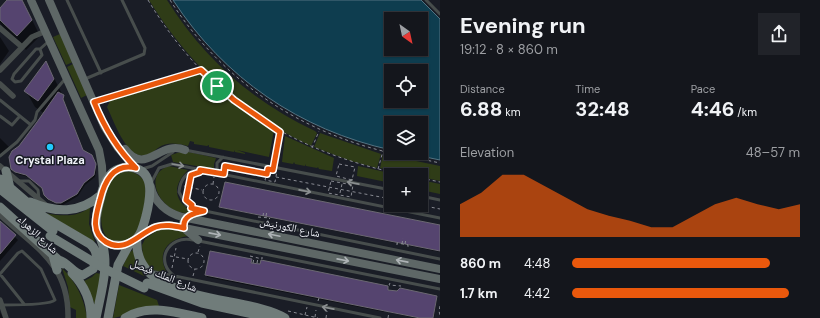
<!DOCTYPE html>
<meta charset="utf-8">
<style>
:root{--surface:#14161c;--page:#212329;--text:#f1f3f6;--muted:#9d9fa3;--line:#33353b;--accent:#ea580c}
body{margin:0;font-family:"DM Sans","Noto Naskh Arabic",sans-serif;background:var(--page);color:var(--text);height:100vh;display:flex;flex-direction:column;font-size:15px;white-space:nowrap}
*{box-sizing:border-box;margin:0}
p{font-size:13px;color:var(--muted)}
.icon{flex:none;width:22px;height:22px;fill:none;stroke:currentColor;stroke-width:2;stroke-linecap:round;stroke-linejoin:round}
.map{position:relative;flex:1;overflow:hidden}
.side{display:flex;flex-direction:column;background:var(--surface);width:380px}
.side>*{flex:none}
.needle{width:26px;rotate:147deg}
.buttons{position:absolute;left:384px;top:12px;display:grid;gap:8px}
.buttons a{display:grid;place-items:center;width:44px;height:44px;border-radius:0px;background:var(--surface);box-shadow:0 1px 3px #0004,0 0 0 1px var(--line);font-size:20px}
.pin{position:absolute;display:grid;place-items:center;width:34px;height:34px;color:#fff;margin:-17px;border:2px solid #fff;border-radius:50%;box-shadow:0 1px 4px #0007}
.round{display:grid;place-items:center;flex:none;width:42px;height:42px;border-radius:0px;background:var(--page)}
.overview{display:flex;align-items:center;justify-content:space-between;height:68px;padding:0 20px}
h1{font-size:22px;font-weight:700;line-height:30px}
.stats{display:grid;grid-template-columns:repeat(3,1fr);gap:6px;height:68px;padding:4px 20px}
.stats div{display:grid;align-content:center}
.stats b{font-size:20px;font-weight:700}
.stats small{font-size:11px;font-weight:400}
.stats p{font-size:11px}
.chart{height:112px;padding:8px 20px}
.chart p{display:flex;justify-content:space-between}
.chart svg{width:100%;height:72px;margin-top:4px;fill:var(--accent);opacity:.7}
ul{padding:0 20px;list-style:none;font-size:13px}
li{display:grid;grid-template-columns:64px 48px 1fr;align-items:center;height:30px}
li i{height:10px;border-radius:5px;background:var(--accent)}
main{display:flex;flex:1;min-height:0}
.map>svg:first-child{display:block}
.green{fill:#2f3c17}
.water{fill:#0e3d4f;stroke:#527382;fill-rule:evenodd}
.shadow{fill:#0007}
.building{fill:#55446f;stroke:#6b6872}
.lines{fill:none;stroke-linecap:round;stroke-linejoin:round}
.path{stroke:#888a92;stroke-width:1;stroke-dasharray:3 3;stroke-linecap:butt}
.service{stroke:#474d4c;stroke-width:3}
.minor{stroke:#474d4c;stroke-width:5.5}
.secondary{stroke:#5e6766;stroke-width:8}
.primary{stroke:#707c7a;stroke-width:9}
.primary-bridge{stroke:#707c7a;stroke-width:9}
.oneway{stroke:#8b8f91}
.oneway2{stroke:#aeb3b6}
.route-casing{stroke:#fff;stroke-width:8}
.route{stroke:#ea580c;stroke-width:5}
.poi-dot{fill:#21c9fd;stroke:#1a1d26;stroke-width:1.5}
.labels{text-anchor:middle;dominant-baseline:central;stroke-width:3;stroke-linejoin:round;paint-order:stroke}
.poi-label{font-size:11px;font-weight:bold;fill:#f0f2f8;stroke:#1a1d26}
.street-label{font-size:11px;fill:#f0f2f8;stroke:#1a1d26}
</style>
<main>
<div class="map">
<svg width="440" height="318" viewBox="0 0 440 318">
<rect width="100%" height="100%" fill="#1a1d26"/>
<!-- green -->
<path class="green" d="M149,0H167C203,58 253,102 315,131L317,133L311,146C243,115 188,64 149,0Z
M60,34L73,62L66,65L53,37Z
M73,64L87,95L81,98L67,67Z
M200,71L235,103L274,130L269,157L237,150L245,153V154L235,152V150L234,152L209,147V145L207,146L194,144V142L190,141L188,146C178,144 168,141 158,148C155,150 152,154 148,155C127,162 114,121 107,107L110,101L109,98Z
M320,133L381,154L377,168L351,161L314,147Z
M285,136L334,158L332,171L319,169L318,167L317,168L306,166V164L305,166L295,164L294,162L293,164L282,162Z
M180,152H189L216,158L214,164V169L173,162L171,155Z
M383,154L440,166V181L421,177V175H412L380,168Z
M169,166L188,170C173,185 172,200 193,212C166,220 138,176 169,166Z
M358,166L399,175H391V183L357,176Z
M129,171C135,173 140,175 144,181C149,191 142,226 135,234C130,240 121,243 113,241C92,235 103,185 115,176C119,172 124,171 129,171Z
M421,180L440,184V194L421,190Z
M90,207L89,224L95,242L45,213C61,216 77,218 90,207Z
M159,229C169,229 180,228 188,236C167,239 156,253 167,273L152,270L143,259L142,245L145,239Z
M134,249L137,263L145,274L144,276L123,266L129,253Z
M62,268C76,282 84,298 87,318H76V310L70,307L68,287Z
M96,273L101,274L95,305L84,281L92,277Z
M119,285L157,300L159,306C156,307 116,318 113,318Z"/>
<!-- water -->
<path class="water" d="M173,0H421L440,19V160L406,153H421V123H391V150C300,130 224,78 173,0ZM391,19H421V49H391ZM391,71H421V101H391Z"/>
<!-- shadow -->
<path class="shadow" d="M9,0H22L40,36L26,50L4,29L0,23V9Z
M0,37L9,51L0,64Z
M46,62L64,98L63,102L83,151L94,161L96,172L95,177L85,185L78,196L63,205H58L50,201L43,189L28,177L17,174L14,171L19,147L45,114L35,107L26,91Z
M0,138L9,147L0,155Z
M220,206L440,226V252L222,208Z
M0,222L18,240L0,261Z
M251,260L252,264L387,287L388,291L437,297L434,318H415L384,311V312L207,277L206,275Z
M0,312L3,318H0Z"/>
<!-- building -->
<path class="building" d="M7,0H22L32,20L17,36L0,20V8Z
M46,61L54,79L38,101L24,91Z
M58,92L64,95L63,99L83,150L92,155L96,164L94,175L84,183L77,194L61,203H56L48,199L44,195L42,188L26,175L15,172L11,169L9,157L12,151L19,146L37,122Z
M225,182L440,225V251L219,207Z
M0,221L16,235L0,254Z
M210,251L252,259L251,263L260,264L261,260L388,286V290L397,291L400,288L437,296L433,318H420L205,275Z"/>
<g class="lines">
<!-- path -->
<path class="path" d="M148,0C208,100 292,152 405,175
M170,0C221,80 299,132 391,153
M99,100L200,70
M312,148L319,131
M393,153L440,163
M274,164L280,132
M339,164L355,167L352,180L336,176Z
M225,166L267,174
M268,169L277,171L275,182L265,180Z
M378,169L383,151
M276,177L391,199
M421,178L440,182
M331,181L353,185L351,197L328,193Z
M213,184L214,177
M203 192a8 8 0 1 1 16 0a8 8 0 1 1-16 0Z
M184,186L202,190
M340,193L342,184
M187,196L191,178
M420,205L440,209
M414,209L415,205
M263,216L264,210
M266,216L267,211
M258,217L270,218L269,219
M402,244L403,238
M405,244L406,239
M397,245V243L408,245V248
M198,252L200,246
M188 261a8 8 0 1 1 16 0a8 8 0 1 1-16 0Z
M170,256L188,259
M250,256L262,259V257
M253,263L254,258
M257,263L258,258
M172,268L176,248
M193,276L195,269
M390,283L389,285L401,286
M318,301L319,298
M440,306L439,311L440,315
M288,311L318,318
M305,315L307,307
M315,317L316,310
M326,318L327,311
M388,318L389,312"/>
<!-- service -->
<path class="service" d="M67,0L101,73
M426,0L440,14
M36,49H40L42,55L21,81L15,82L12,79L14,74Z
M40,49L49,41
M85,79L144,54L145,48L122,0
M0,100L31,125
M0,116L12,125L20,116
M185,150L391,190
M0,156L17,142L35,120L37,112L65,79
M142,169L152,166L173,152
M198,169C186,172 180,179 179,192L186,205L199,210
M220,173L217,168V163L223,157
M19,181H29L38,190L39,199
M151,183L159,168L172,164L440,218
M421,196L440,200
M205,211L440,259
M199,241L440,289
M155,272L380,318
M176,277C153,263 168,234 193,240
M2,305C12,305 50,305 55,300L41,269L22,251L18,253L0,274L24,304"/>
<!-- minor -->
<path class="minor" d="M0,28L22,47
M0,70L32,37L46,31
M0,84L13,96
M0,166L47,206
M0,215C36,248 69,264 68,318
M0,300L6,318"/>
<!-- secondary -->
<path class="secondary" d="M31,0L99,150L102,166L103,187
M49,0L104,126L118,148L135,168
M125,149C146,177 160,139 185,150
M151,187C154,202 167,213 182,217L440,269
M138,237L155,227L169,225L440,279
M198,240L186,230L183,223L186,218L204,211"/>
<!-- primary -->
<path class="primary" d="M126,167C156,167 151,196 146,216C144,223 142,233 137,238C132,243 124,246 117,245C90,244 95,218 100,200C102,191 104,182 110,175C114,170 120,168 126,167Z
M6,171L10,188
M0,179L44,217L90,244C98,251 98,260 93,269L83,275C73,274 69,263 59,260
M0,189L53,231
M30,202C56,213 79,214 101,195
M0,207L63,264
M137,238C131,305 246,294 285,318
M53,255L57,270
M72,273C85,286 91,300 91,318
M147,283L202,303L271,318
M96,318C101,292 111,262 100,237
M108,318L118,265L130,243
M125,318C149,303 177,313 202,318"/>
<!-- primary-bridge -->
<path class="primary-bridge" d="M50,236L105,269L144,288"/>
</g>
<!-- one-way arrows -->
<defs><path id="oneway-shaft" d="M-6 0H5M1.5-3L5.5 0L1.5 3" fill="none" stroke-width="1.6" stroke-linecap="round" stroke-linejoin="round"/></defs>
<g class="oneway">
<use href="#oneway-shaft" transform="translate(178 165) rotate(10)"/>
<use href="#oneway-shaft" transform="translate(353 183) rotate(-169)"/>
<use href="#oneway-shaft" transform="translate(305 191) rotate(11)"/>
<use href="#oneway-shaft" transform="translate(328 308) rotate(-169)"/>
</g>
<g class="oneway2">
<use href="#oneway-shaft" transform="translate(215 234) rotate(11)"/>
<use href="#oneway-shaft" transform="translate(274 235) rotate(-168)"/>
<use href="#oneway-shaft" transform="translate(343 260) rotate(11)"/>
<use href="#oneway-shaft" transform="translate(402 261) rotate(-169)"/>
</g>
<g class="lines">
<!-- route casing -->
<g class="route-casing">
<path id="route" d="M201,70L234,100L280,132L273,170L268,169L267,174L225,166L224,174L200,170V172L191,175L186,200L192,205L191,208L204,211C194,213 182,216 184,228C174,226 165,224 156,227C139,233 126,254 106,242C90,232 96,215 100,200C104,183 113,162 136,168C116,148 104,127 94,102Z"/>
</g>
<!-- route -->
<use href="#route" class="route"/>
</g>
<!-- markers -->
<circle class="poi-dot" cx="50" cy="147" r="4"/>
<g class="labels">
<!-- poi labels -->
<g class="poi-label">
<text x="50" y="160">Crystal Plaza</text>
</g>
<!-- street labels -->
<g class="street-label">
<text transform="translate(290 227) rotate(12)">شارع الكورنيش</text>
<text transform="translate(38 234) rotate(43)">شارع الزهراء</text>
<text transform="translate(164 275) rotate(22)">شارع الملك فيصل</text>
</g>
</g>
</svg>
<div class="buttons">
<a><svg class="needle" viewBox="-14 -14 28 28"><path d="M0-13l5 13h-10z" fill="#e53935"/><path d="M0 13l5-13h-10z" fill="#9d9fa3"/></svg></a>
<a><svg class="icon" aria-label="locate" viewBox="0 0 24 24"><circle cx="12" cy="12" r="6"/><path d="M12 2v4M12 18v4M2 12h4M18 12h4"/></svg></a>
<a><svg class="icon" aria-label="layers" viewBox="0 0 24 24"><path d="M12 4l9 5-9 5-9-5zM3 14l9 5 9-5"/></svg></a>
<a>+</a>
</div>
<div class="pin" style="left:217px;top:86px;background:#1e9e55"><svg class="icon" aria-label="arrive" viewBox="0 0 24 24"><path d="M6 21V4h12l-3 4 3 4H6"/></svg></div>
</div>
<section class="side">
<div class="overview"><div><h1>Evening run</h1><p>19:12 · 8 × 860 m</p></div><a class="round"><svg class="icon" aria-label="share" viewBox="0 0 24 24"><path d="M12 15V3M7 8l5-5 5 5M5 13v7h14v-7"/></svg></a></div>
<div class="stats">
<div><p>Distance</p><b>6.88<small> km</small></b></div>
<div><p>Time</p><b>32:48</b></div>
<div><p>Pace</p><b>4:46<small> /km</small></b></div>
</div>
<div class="chart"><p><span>Elevation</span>48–57 m</p>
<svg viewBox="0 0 160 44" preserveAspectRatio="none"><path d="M0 44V24L10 17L20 6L30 6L40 13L50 20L60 27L70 31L80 34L90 38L100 38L110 31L120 24L130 20L140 24L150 27L160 24V44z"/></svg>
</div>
<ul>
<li><b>860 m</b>4:48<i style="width:87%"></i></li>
<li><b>1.7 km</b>4:42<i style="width:95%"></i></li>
</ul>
</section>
</main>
